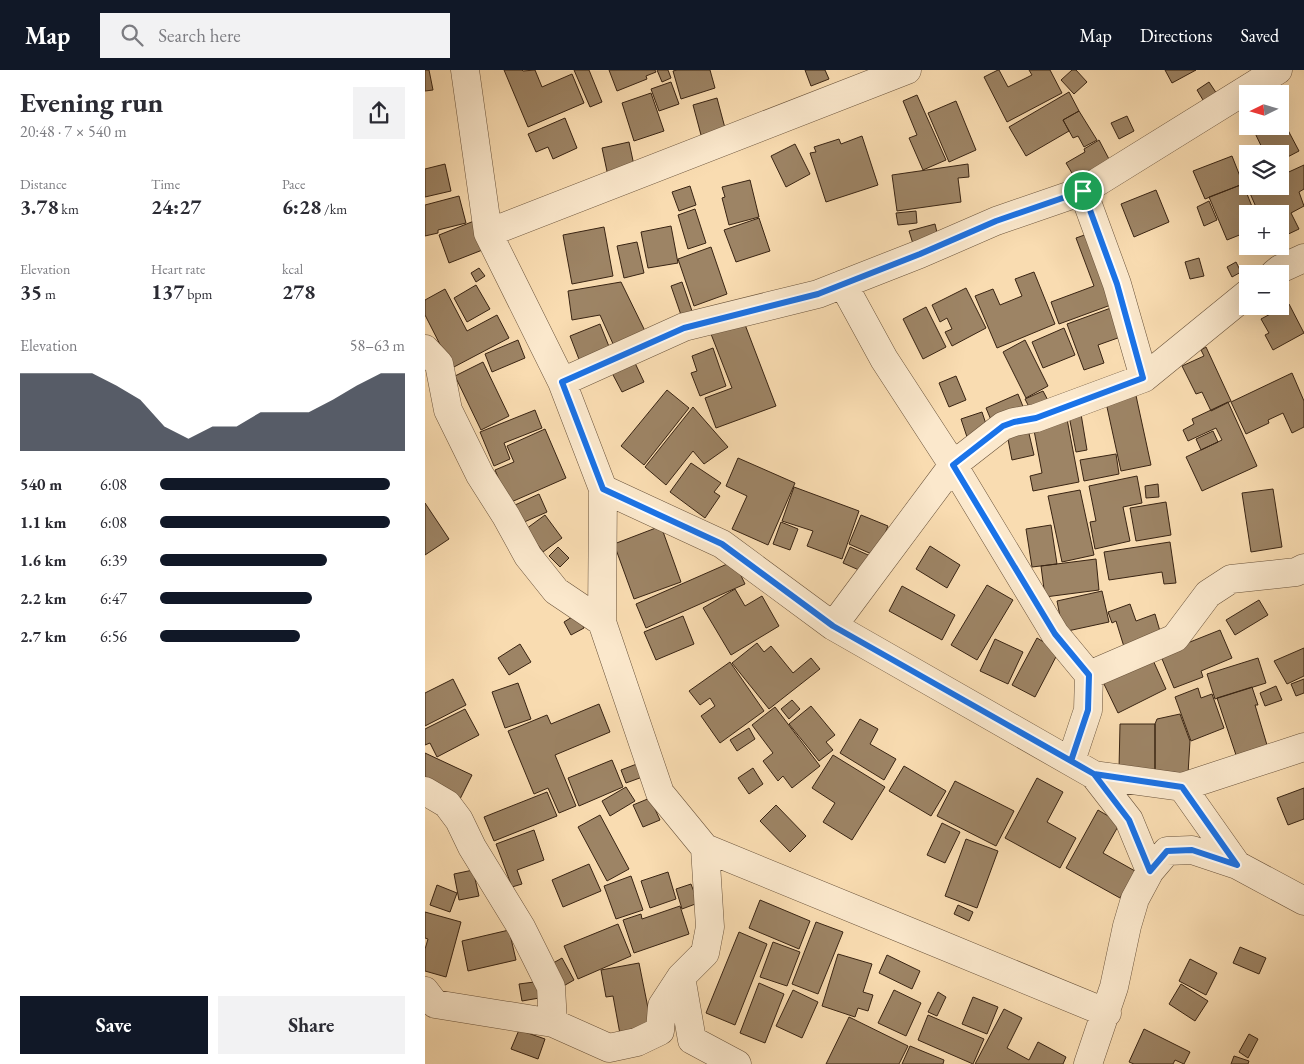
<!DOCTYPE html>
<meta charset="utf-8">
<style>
:root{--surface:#fff;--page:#f2f2f3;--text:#2b2b33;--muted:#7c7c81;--accent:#111827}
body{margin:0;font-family:"EB Garamond",serif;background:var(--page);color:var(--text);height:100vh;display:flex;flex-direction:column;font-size:19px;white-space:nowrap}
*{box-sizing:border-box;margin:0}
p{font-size:16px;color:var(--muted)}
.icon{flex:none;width:28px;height:28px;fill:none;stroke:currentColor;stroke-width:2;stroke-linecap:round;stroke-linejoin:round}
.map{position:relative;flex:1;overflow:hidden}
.details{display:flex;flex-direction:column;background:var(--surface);width:425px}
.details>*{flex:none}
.needle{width:32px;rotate:265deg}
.controls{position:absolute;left:814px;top:15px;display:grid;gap:10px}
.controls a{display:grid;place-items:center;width:50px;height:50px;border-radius:0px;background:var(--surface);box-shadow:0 5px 20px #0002;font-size:25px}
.pin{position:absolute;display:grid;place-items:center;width:42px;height:42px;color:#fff;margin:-21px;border:2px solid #fff;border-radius:50%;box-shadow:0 1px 5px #0007}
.round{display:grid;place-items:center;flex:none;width:52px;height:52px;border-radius:0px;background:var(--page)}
.head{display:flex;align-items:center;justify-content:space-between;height:85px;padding:0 20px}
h1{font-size:28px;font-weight:700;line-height:38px}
.metrics{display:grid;grid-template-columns:repeat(3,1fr);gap:8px;height:85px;padding:5px 20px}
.metrics div{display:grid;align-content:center}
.metrics b{font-size:21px;font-weight:700}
.metrics small{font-size:14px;font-weight:400}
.metrics p{font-size:14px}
.chart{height:140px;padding:10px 20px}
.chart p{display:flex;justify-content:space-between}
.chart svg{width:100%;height:90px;margin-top:5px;fill:var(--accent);opacity:.7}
.action{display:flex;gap:10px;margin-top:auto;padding:10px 20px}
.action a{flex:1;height:58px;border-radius:0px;background:var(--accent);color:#fff;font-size:20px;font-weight:700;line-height:58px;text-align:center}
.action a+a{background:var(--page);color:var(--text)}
ul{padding:0 20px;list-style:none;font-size:16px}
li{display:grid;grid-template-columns:80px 60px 1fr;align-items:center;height:38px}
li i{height:12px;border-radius:6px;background:var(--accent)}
header{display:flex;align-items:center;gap:30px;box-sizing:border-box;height:70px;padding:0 25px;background:var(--accent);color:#fff}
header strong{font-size:24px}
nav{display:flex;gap:28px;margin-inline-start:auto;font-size:18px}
.search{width:350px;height:45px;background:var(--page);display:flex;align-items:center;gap:12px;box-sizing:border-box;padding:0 18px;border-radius:0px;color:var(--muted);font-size:19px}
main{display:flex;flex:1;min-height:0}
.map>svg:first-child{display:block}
.building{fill:#9d8465;stroke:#392413}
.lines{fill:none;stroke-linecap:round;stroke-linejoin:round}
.minor-casing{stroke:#69523a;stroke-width:29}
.minor{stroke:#fbe8cc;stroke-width:28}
.route-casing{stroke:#fff;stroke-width:10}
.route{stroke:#1a73e8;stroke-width:6}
</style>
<header>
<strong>Map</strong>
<div class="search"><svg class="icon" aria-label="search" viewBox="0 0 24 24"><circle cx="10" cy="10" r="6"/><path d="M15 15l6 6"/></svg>Search here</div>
<nav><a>Map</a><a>Directions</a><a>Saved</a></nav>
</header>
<main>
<section class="details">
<div class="head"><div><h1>Evening run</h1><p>20:48 · 7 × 540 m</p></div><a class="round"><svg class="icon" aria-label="share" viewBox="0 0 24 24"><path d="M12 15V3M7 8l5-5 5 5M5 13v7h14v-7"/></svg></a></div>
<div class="metrics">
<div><p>Distance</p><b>3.78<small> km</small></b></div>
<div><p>Time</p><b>24:27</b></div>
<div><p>Pace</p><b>6:28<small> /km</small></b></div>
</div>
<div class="metrics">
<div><p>Elevation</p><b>35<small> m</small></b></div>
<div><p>Heart rate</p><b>137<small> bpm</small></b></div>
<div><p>kcal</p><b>278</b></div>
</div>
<div class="chart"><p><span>Elevation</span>58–63 m</p>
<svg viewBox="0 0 160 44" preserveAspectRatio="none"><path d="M0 44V6L10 6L20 6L30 6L40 12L50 19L60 32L70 38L80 32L90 32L100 25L110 25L120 25L130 19L140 12L150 6L160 6V44z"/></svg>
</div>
<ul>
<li><b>540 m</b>6:08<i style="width:94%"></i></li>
<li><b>1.1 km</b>6:08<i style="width:94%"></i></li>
<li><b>1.6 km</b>6:39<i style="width:68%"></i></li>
<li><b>2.2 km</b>6:47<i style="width:62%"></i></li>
<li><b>2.7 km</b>6:56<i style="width:57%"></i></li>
</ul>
<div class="action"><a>Save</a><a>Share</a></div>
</section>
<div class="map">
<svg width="879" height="994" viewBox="0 0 879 994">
<rect width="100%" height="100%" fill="#f9dcb1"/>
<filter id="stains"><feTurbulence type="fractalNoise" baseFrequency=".004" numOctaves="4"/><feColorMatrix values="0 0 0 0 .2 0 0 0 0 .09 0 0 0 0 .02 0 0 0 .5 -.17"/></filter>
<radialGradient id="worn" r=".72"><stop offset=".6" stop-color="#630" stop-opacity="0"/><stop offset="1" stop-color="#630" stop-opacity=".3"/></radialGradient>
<!-- building -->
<path class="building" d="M0,0H4L8,20L0,21Z
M79,0H97L98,1L110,0L117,17L147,4L159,33L103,57Z
M149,0H164L177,32L165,37Z
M184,0H230L231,2L221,6L222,9L192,21Z
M232,0H243L246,8L237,12Z
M252,0H285L290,18L256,29L248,1Z
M380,0H400L404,9L386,16Z
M573,0H574L583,17L607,5L604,0H625L637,23L582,52L559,7Z
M647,0H651L662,12L649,24L636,10Z
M740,0H771L747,13Z
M246,12L254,34L234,41L226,19Z
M784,12L794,27L781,35L772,20Z
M644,22L654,41L638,50L644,61L601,86L584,57Z
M226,23L239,61L209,71L197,33Z
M492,25L521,90L498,100L484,68L492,65L478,31Z
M292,28L300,58L276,65L268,35Z
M531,31L551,80L524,92L503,43Z
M654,41L672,70L659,77L653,66L648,68L638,50Z
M702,46L709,61L694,69L686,53Z
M856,47L874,81L855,91V84H840L829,61L839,56H855V48Z
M140,48L152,78L128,89L123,77L111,82L103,64Z
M437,66L453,115L401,132L385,83L391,82L389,77L414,69L416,74Z
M674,70L685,91L651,110L641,93L660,82L659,79Z
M204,72L210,100L183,106L177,78Z
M370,74L385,104L361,117L346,86Z
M807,86L818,114L780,129L768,101Z
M20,94L26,121L0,127V99Z
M543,94L544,107L533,108L536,132L472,141L467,105Z
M879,95V119L874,122L879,136L866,143L874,159L855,168V144H834L824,121L834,116H855V106Z
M325,110L334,147L304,155L297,128L300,127L297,117Z
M818,114L830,144H822V162L802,170L784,127Z
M265,116L271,135L254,141L247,122Z
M731,120L744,152L709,167L696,134Z
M34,126L41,153L13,160V163L0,166V135Z
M784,131L792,150L779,156L772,137Z
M270,139L281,173L263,179L253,145Z
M491,141L492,153L473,155L471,143Z
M334,148L345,181L311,192L299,160Z
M49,151L60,179L24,193L14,165Z
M510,154L514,171L489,177L484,161Z
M246,156L253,193L223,198L216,162Z
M179,157L188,206L147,214L138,165Z
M668,162L694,232L634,254L626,232L669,216L651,168Z
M212,172L219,203L199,208L192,176Z
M286,177L302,224L269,236L253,189Z
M774,188L779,206L765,209L760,192Z
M811,192L816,202L807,207L802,197Z
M54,198L60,206L51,212L46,203Z
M609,202L630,254L572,278L550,226L568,219L575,235L597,226L590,209Z
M196,212L220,261L189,276L175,245L147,250L143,221Z
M257,212L267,241L256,245L246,216Z
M51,215L65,239L42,252L29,228Z
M541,218L561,258L527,276L520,262L527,259L522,248L515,252L507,235Z
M20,219L42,261L72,245L84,268L27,298L0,245V230Z
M864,234L879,263L848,280L840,265L844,263L836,249Z
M694,235L704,264L673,275L679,293L659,300L642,254Z
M501,237L521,277L498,289L478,249Z
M319,252L351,336L291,358L280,328L307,318L286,264Z
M175,254L187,284L157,297L145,266Z
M639,258L650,285L618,298L607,272Z
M93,270L100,288L67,302L60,284Z
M600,270L623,316L601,328L578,282Z
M781,277L806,331L786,341L777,322L771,324L757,296L779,286L776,280Z
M288,278L301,316L275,326L266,303L272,301L267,286Z
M58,292L84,346L56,360L30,306Z
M210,293L219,312L197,322L187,303Z
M867,303L879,331V357L867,363L858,343L843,350L844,353L821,364L806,332Z
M531,306L541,330L524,337L514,313Z
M242,320L264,338L219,395L196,376Z
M618,321L626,336L608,345L600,329Z
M710,321L726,395L696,401L680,328Z
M593,324L601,344L569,357L561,338Z
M803,332L832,396L777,421L761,387L797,370L791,358L763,371L758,360L769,354L767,349Z
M268,337L303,377L279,394L268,381L241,415L220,397Z
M110,340L117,358L79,373L85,389L69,396L55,362Z
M557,342L564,363L543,370L536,349Z
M656,344L662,380L651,382L644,346Z
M642,349L654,412L608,421L605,406L617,403L608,355Z
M602,355L609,385L587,390L581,359Z
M120,359L141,408L84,433L70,400L89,392L82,376Z
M788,361L793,372L776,380L771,369Z
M691,384L694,404L659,411L655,390Z
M313,388L370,413L343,475L307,459L322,426L301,416Z
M266,393L296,413L289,422L295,426L280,448L245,422Z
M712,406L717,433L698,437L705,471L670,479L665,452L671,451L664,416Z
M733,414L734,427L721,428L720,416Z
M369,417L434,441L417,489L382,476L388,461L357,451Z
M848,419L857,477L826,482L817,423Z
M655,420L669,485L637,492L623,426Z
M114,424L122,442L97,453L90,435Z
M741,432L746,465L711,471L705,438Z
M0,433L24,469L0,485Z
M120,445L137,468L118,482L101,459Z
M436,445L463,456L451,486L424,474Z
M356,452L373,459L365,480L348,474Z
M626,455L632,494L607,497L601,459Z
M236,456L256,512L209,529L189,474Z
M745,472L751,513L739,514L737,502L684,510L679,482Z
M505,476L535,495L522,518L491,499Z
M133,477L144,488L135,497L124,486Z
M425,477L450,488L443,504L418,493Z
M671,489L674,520L620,527L616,496Z
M309,491L320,514L221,558L211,534Z
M562,515L588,530L552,590L526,575Z
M477,516L530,545L517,570L464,541Z
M310,519L320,536L337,526L354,556L306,585L278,538Z
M677,521L684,552L638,562L632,531Z
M834,530L843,545L810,565L801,550Z
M705,534L711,551L730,544L737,568L700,580L691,551L687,553L683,542Z
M152,544L159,558L146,565L139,552Z
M258,546L269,574L231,590L219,562Z
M795,560L807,588L776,601L778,607L749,618L735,584Z
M612,568L634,581L610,627L587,615Z
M570,569L598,582L583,614L555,601Z
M332,573L339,582L346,576L368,603L386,588L395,599L344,639L307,593Z
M95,574L106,592L84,605L73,588Z
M879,578V606L862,614L849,591Z
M727,588L741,619L693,643L678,612Z
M833,588L841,613L790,629L782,604Z
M305,592L339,641L295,673L276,646L290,636L285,628L275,635L264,621Z
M28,609L41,635L0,656V623Z
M879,609V623L871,626L866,614Z
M93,613L106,649L80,658L67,622Z
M851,616L857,630L840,636L835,623Z
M827,617L833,635H830L842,675L811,685L792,628Z
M773,618L776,628L787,624L799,658L766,671L750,627Z
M367,630L375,639L364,649L356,639Z
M174,634L185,662L130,685L151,736L134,743L123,718L109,724L83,661L122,645L126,654Z
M386,636L410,665L401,672L408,680L394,691L364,654Z
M350,637L395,696L367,718L358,706L353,711L338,691L348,683L327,655Z
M40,639L54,665L12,687L5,673L0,675V659Z
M755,644L765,671L763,704L730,700V654L732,649Z
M435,649L453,659L445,674L471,689L459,710L415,683Z
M695,654H730V700H694Z
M324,658L330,669L312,681L305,670Z
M0,683L47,705L34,731L0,715Z
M408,685L460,717L427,770L398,752L410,733L387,718Z
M187,690L198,717L154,736L143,708Z
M217,692L223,705L201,713L196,700Z
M479,696L521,721L506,746L464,721Z
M328,698L338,714L324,724L313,708Z
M612,708L638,722L622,752L651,768L635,798L580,768Z
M530,711L589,741L571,776L512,746Z
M201,717L210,731L185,746L177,731Z
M879,718V749L863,755L852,728Z
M122,722L132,746L69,771L59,747Z
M225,728L235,750L218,757L208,735Z
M351,735L381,766L365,782L335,751Z
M673,740L695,753L678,783L710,801L695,828L641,798Z
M175,745L204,799L182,811L153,757Z
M517,753L535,762L520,793L502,785Z
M109,760L119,790L92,800L97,814L87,817L71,774Z
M541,769L573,781L552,838L520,826Z
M164,794L176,821L138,837L127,810Z
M48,800L54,826L34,830L29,804Z
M243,802L251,829L225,838L216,811Z
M206,806L218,840L191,849L179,816Z
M266,814L273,833L257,839L251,819Z
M12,815L32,823L25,842L5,835Z
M335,830L385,851L374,879L324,858Z
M533,835L548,842L544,851L529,844Z
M255,836L264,864L209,883L198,850L216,844L217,849Z
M0,842L36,852L21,907L0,901V879L3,869L0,868Z
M391,852L418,862L393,924L367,914Z
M193,854L206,886L153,909L139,876Z
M84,860L91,890L43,901L37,871Z
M314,862L342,874L310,955L281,943Z
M348,872L375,882L362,916L335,907Z
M815,877L841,888L834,904L808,893Z
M413,884L447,894L438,922L448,925L443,941L433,938L430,947L397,936Z
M462,885L495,901L487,919L454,903Z
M137,888L149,910L135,918L123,896Z
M765,889L792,903L781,925L754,911Z
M214,893L227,958L195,964L188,926L181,927L176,900Z
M117,911L120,927L97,931L94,914Z
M334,913L359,924L340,973L315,963Z
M756,914L783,931L770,951L744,934Z
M368,920L393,932L377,968L351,956Z
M469,920L496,933L481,966L453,953Z
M513,922L521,927L512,946L503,942Z
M548,927L573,937L562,964L537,954Z
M579,939L597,948L582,978L604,990L613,972L641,987L638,994H550Z
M503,945L559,969L548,994L493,970Z
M424,947L483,976L474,994H401Z
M719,959L765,982L759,994L750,990L748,994H709L704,992Z
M94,960L120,969L113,989L86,979Z
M824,964L833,969L823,988L814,982Z
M485,976L519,990L518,994H477Z
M809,986L824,991L823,994H806Z"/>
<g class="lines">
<!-- minor casing -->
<g class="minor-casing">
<path id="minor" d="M40,0L63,163L137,312L178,419L177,552L235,723L280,778L285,857L280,883L256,907L267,970L312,994
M658,121L692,214L719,308
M63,163L482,0
M849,204L855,199L879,188
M418,214L459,289L528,395L630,564L664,605L663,640L646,691
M0,279L14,294L23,340L55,405L81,446L103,486L131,521L177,552
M137,312L259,257L393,224L495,184L571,151L658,121L853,0
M178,419L297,474L408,556L669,705L704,750L725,801
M408,556L528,395L578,356L589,352L611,348L719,308L822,224
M664,605L750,568L783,524L806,509L871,502L879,498
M669,705L757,717L812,795
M757,717L879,677
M0,721L22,734L34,750L47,777L96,857L126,917L128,953
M280,778L495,866L682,943
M0,921L10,934L128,953L184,978L212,972L235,961L237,936L256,907
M663,994L689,917L702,856L710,829L725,801L742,781L767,780L812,795L879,831"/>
</g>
<!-- minor -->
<use href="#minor" class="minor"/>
</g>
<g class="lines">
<!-- route casing -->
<g class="route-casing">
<path id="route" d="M658,121L571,151L495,184L393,224L259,258L137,312L178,419L297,474L408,556L669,704L757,717L812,795L767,780L742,781L725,801L704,750L669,704L646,691L663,640L664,605L630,564L528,395L578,356L589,352L611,348L718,308L692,214L658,121"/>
</g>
<!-- route -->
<use href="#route" class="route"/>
</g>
<rect width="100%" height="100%" filter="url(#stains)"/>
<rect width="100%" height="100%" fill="url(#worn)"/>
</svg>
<div class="controls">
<a><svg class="needle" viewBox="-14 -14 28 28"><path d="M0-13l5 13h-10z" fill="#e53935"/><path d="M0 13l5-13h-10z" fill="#7c7c81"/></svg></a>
<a><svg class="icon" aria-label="layers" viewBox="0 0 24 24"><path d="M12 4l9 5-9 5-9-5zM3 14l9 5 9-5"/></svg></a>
<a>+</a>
<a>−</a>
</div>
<div class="pin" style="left:658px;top:121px;background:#1e9e55"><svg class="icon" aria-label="arrive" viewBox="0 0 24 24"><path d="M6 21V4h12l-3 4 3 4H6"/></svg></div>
</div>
</main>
